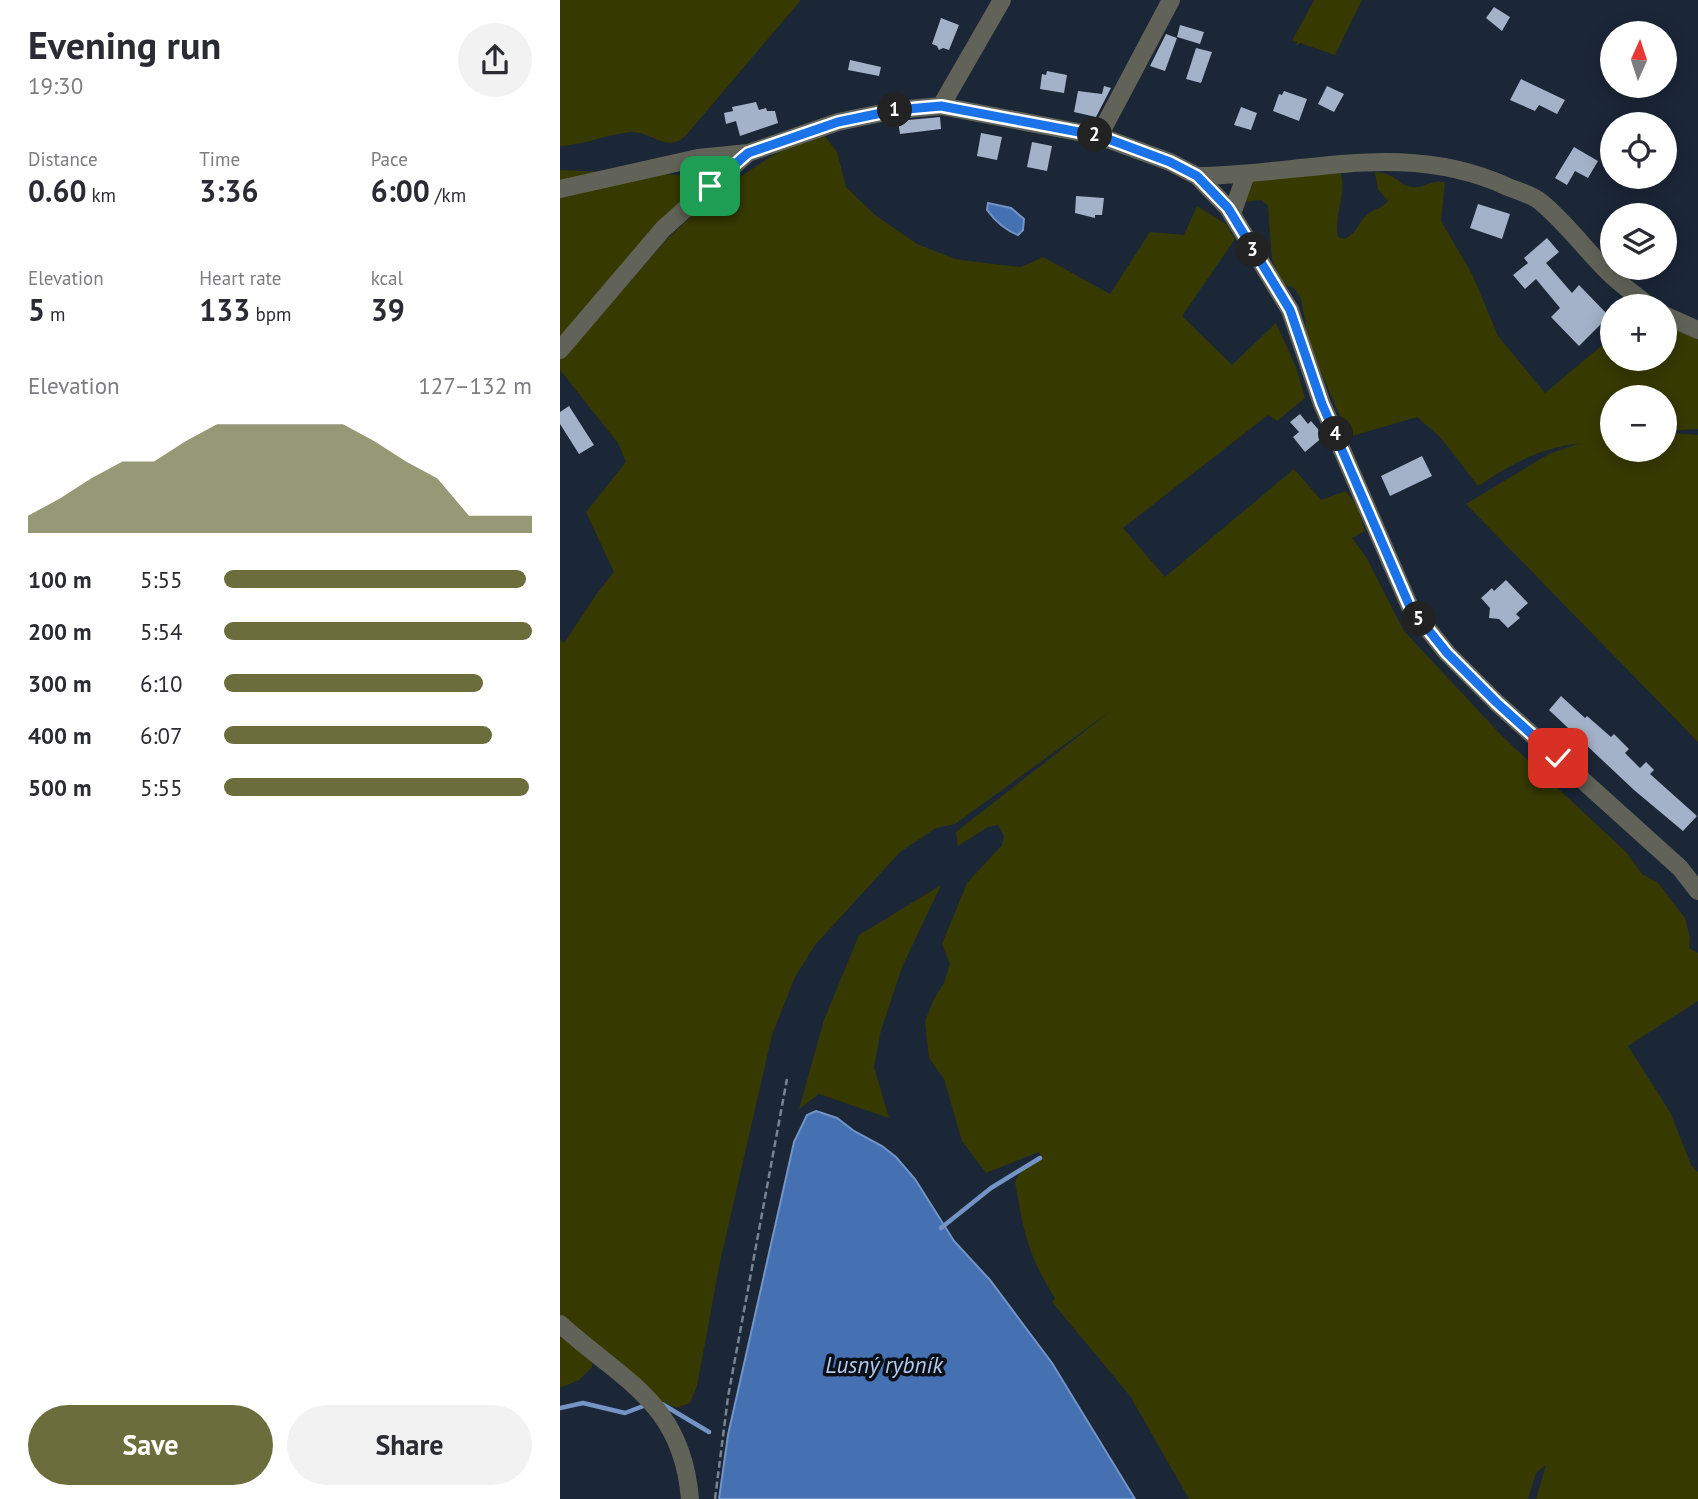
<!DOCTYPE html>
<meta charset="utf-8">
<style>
:root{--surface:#fff;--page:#f2f2f3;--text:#2b2b33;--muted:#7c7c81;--accent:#6b6e3c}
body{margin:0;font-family:"PT Sans",sans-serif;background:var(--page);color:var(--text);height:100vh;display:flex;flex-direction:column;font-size:26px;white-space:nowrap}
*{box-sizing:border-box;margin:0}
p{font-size:23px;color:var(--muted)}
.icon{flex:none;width:38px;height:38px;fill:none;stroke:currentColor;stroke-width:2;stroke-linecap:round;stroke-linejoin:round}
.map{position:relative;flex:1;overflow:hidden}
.sheet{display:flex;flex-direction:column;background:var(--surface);width:560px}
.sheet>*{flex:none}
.needle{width:46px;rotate:3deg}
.buttons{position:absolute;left:1040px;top:21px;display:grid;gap:14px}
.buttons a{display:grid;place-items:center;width:77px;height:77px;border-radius:50%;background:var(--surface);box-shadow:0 4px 18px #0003;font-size:35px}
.pin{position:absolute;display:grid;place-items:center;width:60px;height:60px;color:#fff;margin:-30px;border-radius:14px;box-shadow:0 4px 10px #0006}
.km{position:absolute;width:35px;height:35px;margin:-18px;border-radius:50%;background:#222;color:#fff;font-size:19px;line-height:35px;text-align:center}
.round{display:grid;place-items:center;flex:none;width:74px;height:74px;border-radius:37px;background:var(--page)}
.summary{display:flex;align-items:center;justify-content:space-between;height:119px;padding:0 28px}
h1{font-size:38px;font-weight:800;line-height:52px}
.metrics{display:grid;grid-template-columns:repeat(3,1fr);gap:10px;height:119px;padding:7px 28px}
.metrics div{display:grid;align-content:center}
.metrics b{font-size:30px;font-weight:800}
.metrics small{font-size:19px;font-weight:400}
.metrics p{font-size:19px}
.chart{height:196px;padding:14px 28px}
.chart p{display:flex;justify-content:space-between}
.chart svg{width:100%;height:126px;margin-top:7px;fill:var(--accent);opacity:.7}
.cta{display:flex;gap:14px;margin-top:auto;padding:14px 28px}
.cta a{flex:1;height:80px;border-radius:42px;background:var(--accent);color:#fff;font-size:28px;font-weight:800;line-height:80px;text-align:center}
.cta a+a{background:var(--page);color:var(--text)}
ul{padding:0 28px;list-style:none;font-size:23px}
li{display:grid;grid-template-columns:112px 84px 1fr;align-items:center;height:52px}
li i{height:18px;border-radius:9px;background:var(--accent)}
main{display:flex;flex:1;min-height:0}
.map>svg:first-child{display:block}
.green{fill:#373a00}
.water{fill:#4571b2;stroke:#7394c5;stroke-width:2}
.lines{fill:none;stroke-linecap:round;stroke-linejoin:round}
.stream{stroke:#7394c5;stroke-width:4.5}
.building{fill:#a3b2c8}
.path{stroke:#7a8392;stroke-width:2.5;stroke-dasharray:7 3.5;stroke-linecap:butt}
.minor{stroke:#626358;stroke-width:18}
.route-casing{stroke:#fff;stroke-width:14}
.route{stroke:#1a73e8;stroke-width:9}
.labels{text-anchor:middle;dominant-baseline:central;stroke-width:7;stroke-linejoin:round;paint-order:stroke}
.water-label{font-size:23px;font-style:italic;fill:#b3cbef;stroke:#0a0f17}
</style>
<main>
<section class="sheet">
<div class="summary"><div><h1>Evening run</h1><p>19:30</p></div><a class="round"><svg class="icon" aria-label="share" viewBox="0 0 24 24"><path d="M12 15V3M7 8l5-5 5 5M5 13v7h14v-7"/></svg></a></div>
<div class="metrics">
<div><p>Distance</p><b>0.60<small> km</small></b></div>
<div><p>Time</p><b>3:36</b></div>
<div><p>Pace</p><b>6:00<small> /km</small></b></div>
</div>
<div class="metrics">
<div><p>Elevation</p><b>5<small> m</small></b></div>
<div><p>Heart rate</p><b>133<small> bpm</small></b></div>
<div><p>kcal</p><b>39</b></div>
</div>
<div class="chart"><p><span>Elevation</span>127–132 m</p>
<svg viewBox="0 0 160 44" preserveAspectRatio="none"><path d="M0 44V38L10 32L20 25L30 19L40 19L50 12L60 6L70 6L80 6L90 6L100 6L110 12L120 19L130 25L140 38L150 38L160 38V44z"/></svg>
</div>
<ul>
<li><b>100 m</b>5:55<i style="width:98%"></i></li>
<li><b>200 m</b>5:54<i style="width:100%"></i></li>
<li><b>300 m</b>6:10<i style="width:84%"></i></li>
<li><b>400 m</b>6:07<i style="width:87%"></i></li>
<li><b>500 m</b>5:55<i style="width:99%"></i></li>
</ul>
<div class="cta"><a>Save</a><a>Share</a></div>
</section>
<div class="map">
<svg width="1138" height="1499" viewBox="0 0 1138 1499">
<rect width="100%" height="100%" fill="#1b2637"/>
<!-- green -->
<path class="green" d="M0,0H241L127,134C108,155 92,131 71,132C47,134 24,145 0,146Z
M754,0H802L775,55L740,43L736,46L737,42L732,41Z
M264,135L277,152L286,187L315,215L357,244L395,259L441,265L461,267L483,257L550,294L590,232L624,235L637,206L666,224L675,239L622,316L672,365L716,323L736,367L745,398L717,421L708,415L563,528L605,577L734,469L761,500L786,491L798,508L805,531L792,538L806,557L844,631L942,736L1066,852L1082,874L1098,883L1125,918L1130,938L1129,948L1138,953V1001L1068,1046L1110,1112L1131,1165L1138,1172V1499H976L986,1465L976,1473L968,1499H629L570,1396L492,1302L495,1298C467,1254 464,1232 455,1182L459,1174L480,1157L479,1152L426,1173L402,1141L384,1079L369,1058L365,1021L374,999L384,983L390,964L382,944L407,883L442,845L444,836L438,825L428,827L398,846L396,832L552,710L395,824L376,828L340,852L255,945L235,977L212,1035L160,1262L137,1386L130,1403L116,1408L101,1401L0,1319V639L4,643L38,592L54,572L26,512L66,462L58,443L0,370V170L120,175L136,191L54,300L106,240L156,193L210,157L251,136Z
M780,171C788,194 773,214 778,237L784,239C797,234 798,222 808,214C816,208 822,209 828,201L818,189L815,172C837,174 837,184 851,187C863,189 872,179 885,182L881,221L912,274L938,336L985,393L1052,337V359H1104V325L1138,336V429L1104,431V397H1052V450H1104V432L1138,435V742L906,504L989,454L1020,443C975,450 956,462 918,486L881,438L857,417L789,437L749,344L741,299L734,288L723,284L712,260L708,206L701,200L683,202L693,180Z
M381,885L342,967L321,1030L314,1067L329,1118L259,1094L239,1109L264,1020L299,935Z
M0,1333L32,1358V1367L19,1380L0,1388Z"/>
<!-- water -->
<path class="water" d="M428,203L451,208L464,219L463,230L458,235C445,230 435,221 427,210Z
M256,1111L277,1118L294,1131L322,1146L336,1157L355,1179L394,1241L430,1280L492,1363L575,1499H159L168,1435L234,1142L247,1115Z"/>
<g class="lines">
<!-- stream -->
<path class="stream" d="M381,1228L431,1188L480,1158
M102,1404L149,1432
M0,1408L23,1403L65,1413L86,1405"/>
</g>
<!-- building -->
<path class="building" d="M934,7L950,17L942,31L926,18Z
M381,18L399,25L389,50L383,48L379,50L377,46L372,44Z
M620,25L644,32L640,44L617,37Z
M606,34L617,38L605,71L590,66Z
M636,48L652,52L641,83L626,79Z
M290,60L321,67L319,76L288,70Z
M487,71L507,75L504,93L480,89L482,74L486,75Z
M961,79L1005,100L997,114L979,105L975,111L950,100Z
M544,86L551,88L536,117L514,112L518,91L542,94Z
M767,86L784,94L774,112L758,104Z
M724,91L747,99L739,121L713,111L719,94L722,95Z
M196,102L199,110L206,108L207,111H215L218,123L180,136L176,121L166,124L164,113L173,111L172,107Z
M681,107L697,113L691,130L674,125Z
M380,117L381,129L340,134L338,121Z
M421,133L442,137L437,160L417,156Z
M472,142L492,146L487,171L467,167Z
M1014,147L1038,161L1028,178L1015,171L1007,185L995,178Z
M516,196L544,198L542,215H535V218L515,213Z
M918,204L950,214L942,239L910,228Z
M987,238L999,252L986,263L1012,293L1019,285L1049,316L1019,346L991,317L1000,308L976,279L965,289L953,275L968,263L964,258Z
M9,406L34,445L19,454L0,424V412Z
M740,414L748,424L751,421L764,436L745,452L733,437L739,432L730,422Z
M862,456L872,476L830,496L821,476Z
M946,580L968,603L956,614L960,618L948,628L939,619L929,618L930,608L921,598L932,588L934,591Z
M1001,696L1025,718L1027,716L1051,737L1054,734L1069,749L1065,753L1080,768L1086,762L1094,770L1090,774L1137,816L1123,831L1074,790L989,710Z"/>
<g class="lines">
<!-- path -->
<path class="path" d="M155,1499L168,1397L227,1079"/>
<!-- minor -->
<path class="minor" d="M381,106L442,0
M539,136L611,0
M637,176C745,175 844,139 948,187C958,191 973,195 982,203C1006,223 1026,250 1048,272C1061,285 1076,295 1089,306
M0,189L138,158L188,153L278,122L336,110L381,106L539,136L610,162L637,176L668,208L730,310L762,404L850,607L887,653L937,703L1120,868L1138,891
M672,214L686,174
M1104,315L1138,330
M0,350L103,229L188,153
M0,1324C64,1382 122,1402 130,1499"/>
</g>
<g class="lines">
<!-- route casing -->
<g class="route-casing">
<path id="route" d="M150,186L188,153L278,122L336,110L381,106L540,136L610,162L637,176L668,208L730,310L762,404L850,607L887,653L937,703L998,758"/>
</g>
<!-- route -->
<use href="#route" class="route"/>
</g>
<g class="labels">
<!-- water labels -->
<g class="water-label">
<text x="324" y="1364">Lusný rybník</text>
</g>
</g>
</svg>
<div class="buttons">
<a><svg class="needle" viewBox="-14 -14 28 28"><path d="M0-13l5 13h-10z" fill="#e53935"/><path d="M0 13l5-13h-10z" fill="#7c7c81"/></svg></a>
<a><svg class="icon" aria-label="locate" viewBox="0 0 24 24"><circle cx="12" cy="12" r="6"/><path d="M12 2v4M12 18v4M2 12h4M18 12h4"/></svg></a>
<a><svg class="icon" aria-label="layers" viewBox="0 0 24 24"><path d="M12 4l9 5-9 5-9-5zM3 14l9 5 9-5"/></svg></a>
<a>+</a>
<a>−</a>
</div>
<div class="pin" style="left:150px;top:186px;background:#1e9e55"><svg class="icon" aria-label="arrive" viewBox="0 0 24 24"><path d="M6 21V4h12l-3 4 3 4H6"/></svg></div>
<div class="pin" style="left:998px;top:758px;background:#d93025"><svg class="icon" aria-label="check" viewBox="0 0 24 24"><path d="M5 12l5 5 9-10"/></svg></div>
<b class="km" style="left:335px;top:110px">1</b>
<b class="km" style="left:535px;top:135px">2</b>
<b class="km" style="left:693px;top:250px">3</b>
<b class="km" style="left:776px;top:434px">4</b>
<b class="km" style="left:859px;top:619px">5</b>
</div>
</main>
